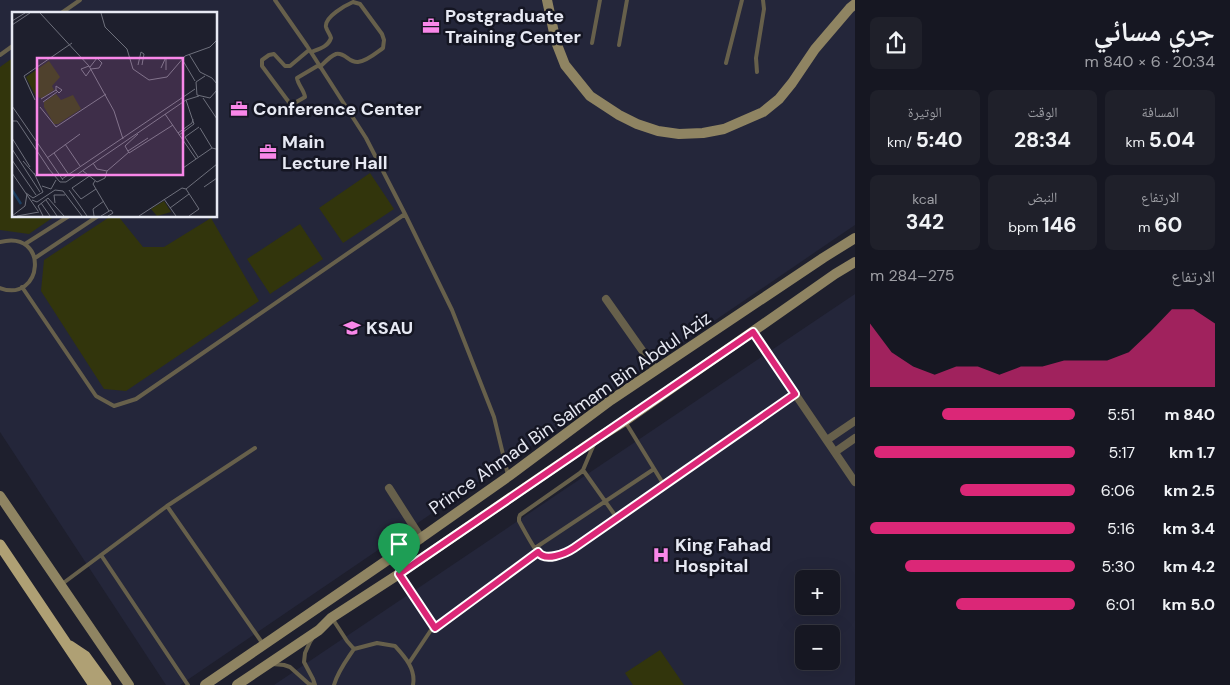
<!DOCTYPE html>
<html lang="ar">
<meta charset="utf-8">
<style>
:root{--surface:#161722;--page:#1f202a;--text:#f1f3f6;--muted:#9e9fa5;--line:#353640;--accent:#db2777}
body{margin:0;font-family:"DM Sans","Noto Naskh Arabic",sans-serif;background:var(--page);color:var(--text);direction:rtl;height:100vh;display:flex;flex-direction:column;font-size:19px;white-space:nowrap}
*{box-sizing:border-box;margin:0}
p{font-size:16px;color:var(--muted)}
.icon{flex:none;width:28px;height:28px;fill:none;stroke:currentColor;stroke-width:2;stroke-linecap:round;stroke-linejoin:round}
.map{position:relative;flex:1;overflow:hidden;direction:ltr}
.side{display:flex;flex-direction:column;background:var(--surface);width:375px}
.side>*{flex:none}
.controls{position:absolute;left:795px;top:570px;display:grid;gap:10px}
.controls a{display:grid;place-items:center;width:45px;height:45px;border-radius:8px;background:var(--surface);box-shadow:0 5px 20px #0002,0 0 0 1px var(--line);font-size:25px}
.pin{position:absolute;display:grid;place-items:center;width:42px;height:42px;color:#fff;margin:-51px -21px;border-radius:50% 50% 50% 0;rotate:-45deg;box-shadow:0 0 5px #0007}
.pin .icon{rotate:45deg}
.round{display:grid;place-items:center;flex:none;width:52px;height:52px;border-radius:8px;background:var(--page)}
.head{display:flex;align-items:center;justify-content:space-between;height:85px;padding:0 15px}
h1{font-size:28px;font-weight:700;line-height:38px}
.stats{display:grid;grid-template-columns:repeat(3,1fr);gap:8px;height:85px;padding:5px 15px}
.stats div{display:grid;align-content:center;border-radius:8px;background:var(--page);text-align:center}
.stats b{font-size:21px;font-weight:700}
.stats small{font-size:14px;font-weight:400}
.stats p{font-size:14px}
.chart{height:140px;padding:10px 15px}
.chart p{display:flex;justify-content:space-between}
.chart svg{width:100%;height:90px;margin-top:5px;fill:var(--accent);opacity:.7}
ul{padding:0 15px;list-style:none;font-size:16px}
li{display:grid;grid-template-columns:80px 60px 1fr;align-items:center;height:38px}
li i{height:12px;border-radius:6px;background:var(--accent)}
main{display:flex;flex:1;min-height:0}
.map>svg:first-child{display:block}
.built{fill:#24263a;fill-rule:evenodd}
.green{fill:#32350c}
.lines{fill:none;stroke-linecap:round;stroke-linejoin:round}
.lane{stroke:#67604b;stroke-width:4}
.street{stroke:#67604b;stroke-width:8}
.secondary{stroke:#8f8462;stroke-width:10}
.primary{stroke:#afa074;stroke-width:11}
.route-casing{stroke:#fff;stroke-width:10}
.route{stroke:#db2777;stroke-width:6}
.labels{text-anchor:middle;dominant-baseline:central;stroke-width:5;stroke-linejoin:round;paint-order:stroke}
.poi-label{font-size:18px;font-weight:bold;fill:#e7e9f3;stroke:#151623;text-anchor:start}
.street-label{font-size:18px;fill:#e7e9f3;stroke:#151623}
.inset-river{fill:none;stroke:#1b3e61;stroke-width:2.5}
.inset-road{fill:none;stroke:#6e707c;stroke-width:1}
.view{fill:#f987e9;fill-opacity:0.15;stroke:#f987e9;stroke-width:2.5}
.inset-edge{fill:none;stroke:#e7e9f3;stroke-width:2.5}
</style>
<main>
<section class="side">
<div class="head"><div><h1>جري مسائي</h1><p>20:34 · 6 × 840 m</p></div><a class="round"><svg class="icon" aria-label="share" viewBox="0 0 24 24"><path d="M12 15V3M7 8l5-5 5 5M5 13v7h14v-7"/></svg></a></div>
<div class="stats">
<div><p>المسافة</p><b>5.04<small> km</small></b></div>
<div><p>الوقت</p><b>28:34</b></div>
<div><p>الوتيرة</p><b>5:40<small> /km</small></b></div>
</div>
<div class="stats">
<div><p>الارتفاع</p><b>60<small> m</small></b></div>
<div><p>النبض</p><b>146<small> bpm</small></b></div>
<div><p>kcal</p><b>342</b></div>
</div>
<div class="chart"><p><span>الارتفاع</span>275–284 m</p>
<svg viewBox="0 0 160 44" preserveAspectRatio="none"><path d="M0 44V13L10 27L20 34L30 38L40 34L50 34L60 38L70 34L80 34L90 31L100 31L110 31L120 27L130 17L140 6L150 6L160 13V44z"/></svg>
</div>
<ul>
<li><b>840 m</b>5:51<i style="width:65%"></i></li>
<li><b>1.7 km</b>5:17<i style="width:98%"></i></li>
<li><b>2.5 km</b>6:06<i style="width:56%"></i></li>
<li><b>3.4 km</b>5:16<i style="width:100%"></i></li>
<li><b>4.2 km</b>5:30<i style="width:83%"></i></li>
<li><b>5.0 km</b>6:01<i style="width:58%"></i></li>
</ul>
</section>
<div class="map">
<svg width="855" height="685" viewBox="0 0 855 685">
<rect width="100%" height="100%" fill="#1e1f2d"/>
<!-- built -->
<path class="built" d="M0,0H855V225L180,685H166L0,432ZM14,14H216V216H14Z
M855,294V685H274ZM804,579H831V606H804ZM804,634H831V661H804Z"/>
<!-- green -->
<path class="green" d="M14,57V216H55L29,234L0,230V67Z
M370,173L394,209L343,243L319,208Z
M111,216H118L143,247H164L211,218L259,301L126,391L104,389L41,291L44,260Z
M300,224L323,259L270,294L247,259Z
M660,650L684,685H633L625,673Z"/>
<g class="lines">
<!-- lane -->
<path class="lane" d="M275,0L307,46L366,138L405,214L452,310L494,417L508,475
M60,14L80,0
M592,43L600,0
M619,45L627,0
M309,50L290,66H285L274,54L269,55L262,60V66L291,105L305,97C304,90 298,85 297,78L319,65
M311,52C319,49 328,47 331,38C330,34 327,31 326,27C324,17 346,5 353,2L360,4L382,34L384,40L383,48C376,53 367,61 358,62C349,63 345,52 336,54C330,56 324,63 320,67
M0,55L14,45
M726,63L742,0
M757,72L756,58L764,9L763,0
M0,242C50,229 43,304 0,288
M25,244L69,216
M35,258L98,216
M22,287L96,396L114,406L136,399L405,214
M626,423L664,485
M594,444L583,470L580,473L520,515L519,518V521C523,528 535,551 540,555C547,560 568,552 574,548L795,394
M583,470L617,518
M167,506L263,644
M535,548L654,469
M101,555L188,685
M400,576L435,628
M62,584L167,506L255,448
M332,618L347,641L354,649L377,643L395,646C405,657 416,669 413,685
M312,639L310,642L305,653L304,662L313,679L315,685
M409,663L431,630L538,552
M272,664L284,665L290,667L309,684L313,685
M334,685C338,671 346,661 354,649"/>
<!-- street -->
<path class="street" d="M606,299L656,370
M753,332L855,482
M827,440L855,421
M835,452L855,438
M389,488L421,538"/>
<!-- secondary -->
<path class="secondary" d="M547,0L556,42L565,65L590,96L619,115L637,124L658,131L679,134L703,133L724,129L763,112L779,99L792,83L815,49L850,8L855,4
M0,496L129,685
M205,685L389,559L421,538L509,476L611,400L823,258L855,238
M237,685L319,630L331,618L399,574L596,439L625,421L835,274L855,262"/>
<!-- primary -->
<path class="primary" d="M0,545L94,685
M70,646L85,656L106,685"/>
</g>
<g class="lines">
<!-- route casing -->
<g class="route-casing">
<path id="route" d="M753,332L795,394L574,548C565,554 545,562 538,552L435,628L399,574Z"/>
</g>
<!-- route -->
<use href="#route" class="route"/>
</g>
<!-- icons -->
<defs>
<g id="office-bare" transform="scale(1.35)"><path d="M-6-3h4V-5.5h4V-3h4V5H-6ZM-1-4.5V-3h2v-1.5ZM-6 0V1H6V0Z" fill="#f987e9" stroke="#151623" stroke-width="2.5" paint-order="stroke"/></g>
<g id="university-bare" transform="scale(1.35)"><path d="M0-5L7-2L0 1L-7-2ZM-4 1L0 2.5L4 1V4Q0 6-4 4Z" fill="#f987e9" stroke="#151623" stroke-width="2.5" paint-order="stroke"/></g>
<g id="hospital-bare" transform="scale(1.35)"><path d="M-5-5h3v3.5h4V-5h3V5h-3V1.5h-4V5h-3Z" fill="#f987e9" stroke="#151623" stroke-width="2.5" paint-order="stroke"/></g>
</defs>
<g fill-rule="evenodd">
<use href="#office-bare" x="431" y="26"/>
<use href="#office-bare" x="239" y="109"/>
<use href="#office-bare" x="268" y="152"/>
<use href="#university-bare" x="352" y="328"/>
<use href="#hospital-bare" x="661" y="555"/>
</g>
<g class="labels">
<!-- poi labels -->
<g class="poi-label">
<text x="445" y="16">Postgraduate<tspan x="445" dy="21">Training Center</tspan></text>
<text x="253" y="109">Conference Center</text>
<text x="282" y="142">Main<tspan x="282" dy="21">Lecture Hall</tspan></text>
<text x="366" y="328">KSAU</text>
<text x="675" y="545">King Fahad<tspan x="675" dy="21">Hospital</tspan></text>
</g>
<!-- street labels -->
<g class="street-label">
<text transform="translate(570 413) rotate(-35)">Prince Ahmad Bin Salmam Bin Abdul Aziz</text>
</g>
</g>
<!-- overview -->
<g transform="translate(12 12)">
<rect width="205" height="205" fill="#1e1f2d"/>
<path d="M37,49L48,65L40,74L42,78L30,86L24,85L14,65ZM44,82L49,88L61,83L69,97L46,112H42L32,95V90ZM152,189L159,200L145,204L139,197Z" fill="#32350c"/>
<path class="inset-river" d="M0,178L9,192"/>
<path class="inset-road" d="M28,1L77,54L102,99L111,127M89,1L93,15L115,37L121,57L137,68L155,65L173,44L198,35L205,28M0,9L13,1M0,13L18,1M177,42L188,60L200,66L205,72M170,47L183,69M126,53L129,40L132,42L130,53M77,54L69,57L74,64L79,57M78,55L85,46L90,51L87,56L79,57M149,56L154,45V58M193,64L184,70L185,83L198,86L205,78M191,86L205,107M29,87L44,78V74L50,78L47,81L44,78M23,88L12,64L60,31M31,90L45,80M0,94L51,168M28,95L44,115L94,82M153,102L184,147L200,136L204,137M0,109H5L37,157M188,116L200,136M166,121L180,111L181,107M126,122L113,134L117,141L161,113M167,123L182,112L174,88L187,84M0,126L18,155M53,132L68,154M0,137L28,180M116,139L136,126M42,141L57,163M186,145L173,125L187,115M35,146L68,122M0,148L24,183M11,149L24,164M36,156L48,170H54L174,88M171,156L184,147M71,159L85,170L93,166L95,159L85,157L81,151M95,159L117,140M0,161L26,199M79,163L60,176L69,187L84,177M50,167L183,77M83,169L81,172L97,199M30,174L39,177L44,168M192,175L205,166M57,178L75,204M51,179L70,204M14,181L21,186L31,180L22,161M152,187L164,204M20,188L25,190L43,178L51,179M34,188L45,204M29,191L38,204M43,191L42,183H53M158,196L177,182M0,204L13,194L15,182M5,204L27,200M31,204L26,194L36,186L52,204M82,204L81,197L92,189M89,204L99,198L101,201L96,204M127,204L170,176L174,177M177,204L187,197L174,177L205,152"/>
<path class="view" d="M25,46H171V163H25Z"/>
<rect width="205" height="205" class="inset-edge"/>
</g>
</svg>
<div class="controls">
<a>+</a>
<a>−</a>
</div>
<div class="pin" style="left:399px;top:574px;background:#1e9e55"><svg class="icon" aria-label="arrive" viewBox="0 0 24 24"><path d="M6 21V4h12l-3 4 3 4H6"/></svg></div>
</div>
</main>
